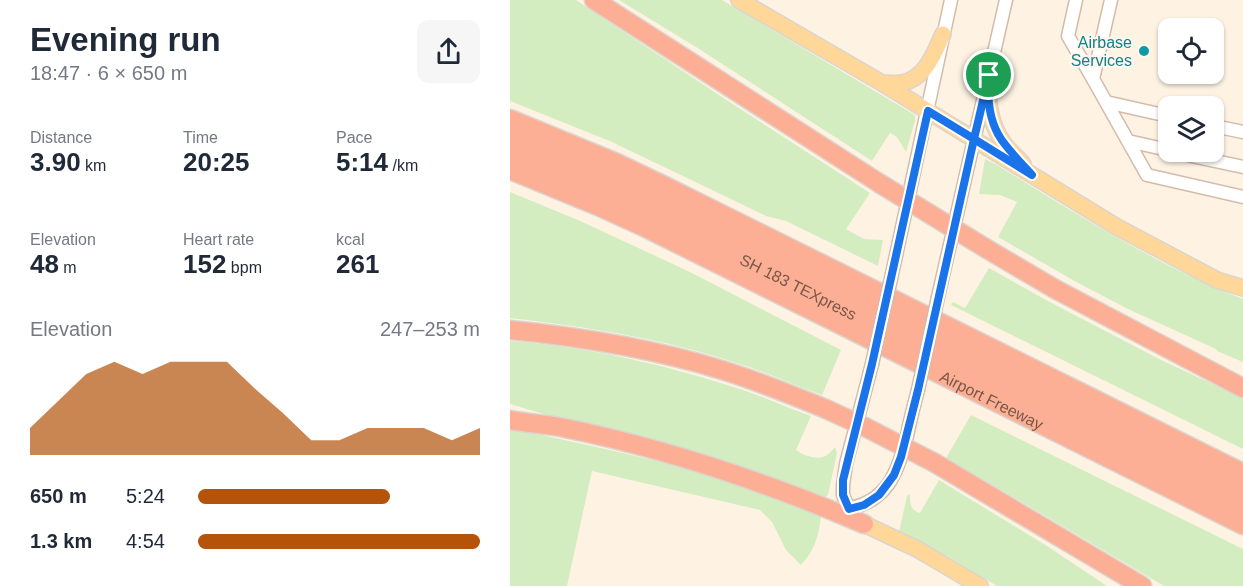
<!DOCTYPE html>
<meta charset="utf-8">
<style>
:root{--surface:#fff;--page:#f6f6f7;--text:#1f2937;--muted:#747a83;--accent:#b45309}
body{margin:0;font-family:Arial,sans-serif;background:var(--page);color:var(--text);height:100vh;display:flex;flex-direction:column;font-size:22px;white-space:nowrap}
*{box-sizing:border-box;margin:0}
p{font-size:20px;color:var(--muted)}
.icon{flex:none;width:33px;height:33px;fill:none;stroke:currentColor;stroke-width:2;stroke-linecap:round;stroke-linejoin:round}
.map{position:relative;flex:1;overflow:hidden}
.details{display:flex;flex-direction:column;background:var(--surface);width:510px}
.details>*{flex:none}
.tools{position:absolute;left:648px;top:18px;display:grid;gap:12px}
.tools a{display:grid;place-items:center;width:66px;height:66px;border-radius:12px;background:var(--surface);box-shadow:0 2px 4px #0004;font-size:30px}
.pin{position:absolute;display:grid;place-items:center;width:51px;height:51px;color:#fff;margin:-26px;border:3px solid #fff;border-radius:50%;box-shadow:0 2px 6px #0007}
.round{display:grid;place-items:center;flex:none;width:63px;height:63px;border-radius:12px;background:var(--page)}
.head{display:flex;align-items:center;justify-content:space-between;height:102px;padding:0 30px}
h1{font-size:33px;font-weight:600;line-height:45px}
.stats{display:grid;grid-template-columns:repeat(3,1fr);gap:9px;height:102px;padding:6px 30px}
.stats div{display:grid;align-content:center}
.stats b{font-size:26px;font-weight:600}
.stats small{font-size:16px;font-weight:400}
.stats p{font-size:16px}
.chart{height:168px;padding:12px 30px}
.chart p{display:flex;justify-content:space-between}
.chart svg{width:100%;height:108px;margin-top:6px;fill:var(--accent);opacity:.7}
ul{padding:0 30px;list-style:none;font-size:20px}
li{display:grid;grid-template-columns:96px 72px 1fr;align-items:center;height:45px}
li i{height:15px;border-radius:8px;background:var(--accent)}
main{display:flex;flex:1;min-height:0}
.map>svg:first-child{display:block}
.green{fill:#d3edc0}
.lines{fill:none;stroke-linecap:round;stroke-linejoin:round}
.minor-casing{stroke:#d3bcab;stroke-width:15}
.major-casing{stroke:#dcd4cf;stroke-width:18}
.highway-casing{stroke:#dcd4cf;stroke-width:21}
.minor{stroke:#fff;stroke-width:12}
.major{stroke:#ffd899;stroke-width:15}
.highway{stroke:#fdaf95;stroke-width:18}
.minor-bridge-casing{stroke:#d3bcab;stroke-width:15;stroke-linecap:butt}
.highway-bridge-casing{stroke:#dcd4cf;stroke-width:21;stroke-linecap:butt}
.minor-bridge{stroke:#fff;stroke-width:12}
.highway-bridge{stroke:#fdaf95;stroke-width:18}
.route-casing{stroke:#fff;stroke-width:12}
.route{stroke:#1a73e8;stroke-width:8}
.culture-dot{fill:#0f9aa8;stroke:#fff7eb;stroke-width:2}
.labels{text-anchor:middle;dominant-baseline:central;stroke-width:4.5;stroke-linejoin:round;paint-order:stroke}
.culture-label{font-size:16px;fill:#0d838f;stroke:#fff7eb;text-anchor:end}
.street-label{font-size:16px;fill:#795847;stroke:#fff7eb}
</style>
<main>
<section class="details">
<div class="head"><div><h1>Evening run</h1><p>18:47 · 6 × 650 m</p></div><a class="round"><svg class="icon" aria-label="share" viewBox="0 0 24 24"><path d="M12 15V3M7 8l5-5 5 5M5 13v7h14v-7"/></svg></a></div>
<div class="stats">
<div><p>Distance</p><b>3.90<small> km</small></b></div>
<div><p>Time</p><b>20:25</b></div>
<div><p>Pace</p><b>5:14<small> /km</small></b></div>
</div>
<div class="stats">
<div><p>Elevation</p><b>48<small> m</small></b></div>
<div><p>Heart rate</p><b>152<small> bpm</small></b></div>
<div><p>kcal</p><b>261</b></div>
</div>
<div class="chart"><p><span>Elevation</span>247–253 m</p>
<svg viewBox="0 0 160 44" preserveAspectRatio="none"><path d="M0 44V33L10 22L20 11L30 6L40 11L50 6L60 6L70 6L80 17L90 27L100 38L110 38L120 33L130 33L140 33L150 38L160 33V44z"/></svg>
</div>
<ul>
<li><b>650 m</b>5:24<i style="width:68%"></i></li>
<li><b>1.3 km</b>4:54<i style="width:100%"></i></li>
</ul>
</section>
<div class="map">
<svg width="733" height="586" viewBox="0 0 733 586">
<rect width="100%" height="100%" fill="#fef3e3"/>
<!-- green -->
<path class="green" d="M0,0H66L218,101L360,193L336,229L354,239L373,240L368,266L276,221L256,216L102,142L0,101Z
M109,0H212L405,115V121L396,152L387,137L380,133L362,161L186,47Z
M475,159L487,165C567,214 646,265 733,299V362L707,351L706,349L618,309L568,283L488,237L507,202L490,195L469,194Z
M0,192L68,220L180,272L331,350L312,395C285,385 258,373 230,364C155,339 78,327 0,318Z
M479,268L534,299L651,360L733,398V449L441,305L443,302L455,308Z
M0,341C79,347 157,365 233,390C256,398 278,408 301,416L286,450C294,456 309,461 317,455C320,453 322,450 325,447L327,453L318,495L314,498C280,484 245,471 210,460C140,439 69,426 0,404Z
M461,415L733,549V586H654L510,501L436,458Z
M0,428C68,443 136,457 203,476C239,487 275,502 311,516C309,535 305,550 291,565L276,550L262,522L250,510L82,471L57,586H0Z
M429,480L537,546L597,586H487L437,556L389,532L397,496L400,494C400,503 400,510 410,513Z"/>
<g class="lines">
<!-- minor casing -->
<g class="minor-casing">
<path id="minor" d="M566,0L558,36L583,79
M601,0L583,79L637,175L733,197
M596,102L658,116
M704,126L733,132
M618,141L658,150
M663,152L733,167
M382,274L441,0
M428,297L496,0
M334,509C377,504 388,472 397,436C400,420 404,405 408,390
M348,519L337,505L333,495V485L336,464L362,364"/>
</g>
<!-- major casing -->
<g class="major-casing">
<path id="major" d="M229,0L372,83L607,227L707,280L733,288
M479,75C477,96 479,120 491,139C496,148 506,156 513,164
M372,83C379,83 386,84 392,83C416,78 424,54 433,34
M354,524L407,549L470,586"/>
</g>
<!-- highway casing -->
<g class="highway-casing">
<g id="highway">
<path d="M84,0L369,183"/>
<path d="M0,119L107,163L155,186L733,473"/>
<path d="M0,137L88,172L216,233L733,491"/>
<path id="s1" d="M0,153L64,179L163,224L733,509"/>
<path id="s2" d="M0,170L90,207L136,228L733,525"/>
<path d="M477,249L545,289L733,388"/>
<path d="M0,330C72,337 144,349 212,370C248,381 282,395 316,409"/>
<path d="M0,420C16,423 33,424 50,427C154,448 256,482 354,524"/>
<path d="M425,463L632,586"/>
</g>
</g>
<!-- minor -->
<use href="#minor" class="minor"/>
<!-- major -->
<use href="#major" class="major"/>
<!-- highway -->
<use href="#highway" class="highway"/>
<!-- minor-bridge casing -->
<g class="minor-bridge-casing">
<path id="minor-bridge" d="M362,364L382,274
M408,390L428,297"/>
</g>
<!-- highway-bridge casing -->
<g class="highway-bridge-casing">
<path id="highway-bridge" d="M369,183L477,249
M316,409L355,427L425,463"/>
</g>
<!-- minor-bridge -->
<use href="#minor-bridge" class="minor-bridge"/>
<!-- highway-bridge -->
<use href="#highway-bridge" class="highway-bridge"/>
</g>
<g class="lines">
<!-- route casing -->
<g class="route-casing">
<path id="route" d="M479,75L464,139L418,111L362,364L333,480V495L339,509L354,505L369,495L384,475L391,457L408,390L464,139L522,175C512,164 500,152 491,139C479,121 477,96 479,75"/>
</g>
<!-- route -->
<use href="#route" class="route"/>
</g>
<!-- markers -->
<circle class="culture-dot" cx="634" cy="51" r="6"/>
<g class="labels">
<!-- culture labels -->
<g class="culture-label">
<text x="622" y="42">Airbase<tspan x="622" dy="18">Services</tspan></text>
</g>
<!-- street labels -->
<g class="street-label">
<text stroke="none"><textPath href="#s1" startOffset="318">SH 183 TEXpress</textPath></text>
<text stroke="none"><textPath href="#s2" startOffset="534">Airport Freeway</textPath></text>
</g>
</g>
</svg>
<div class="tools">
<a><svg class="icon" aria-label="locate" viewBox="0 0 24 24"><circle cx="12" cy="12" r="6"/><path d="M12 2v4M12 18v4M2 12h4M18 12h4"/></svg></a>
<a><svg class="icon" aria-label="layers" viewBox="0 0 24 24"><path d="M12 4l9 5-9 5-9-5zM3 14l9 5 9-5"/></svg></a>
</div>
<div class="pin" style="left:479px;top:75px;background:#1e9e55"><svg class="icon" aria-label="arrive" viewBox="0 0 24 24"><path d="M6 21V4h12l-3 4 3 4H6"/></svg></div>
</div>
</main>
